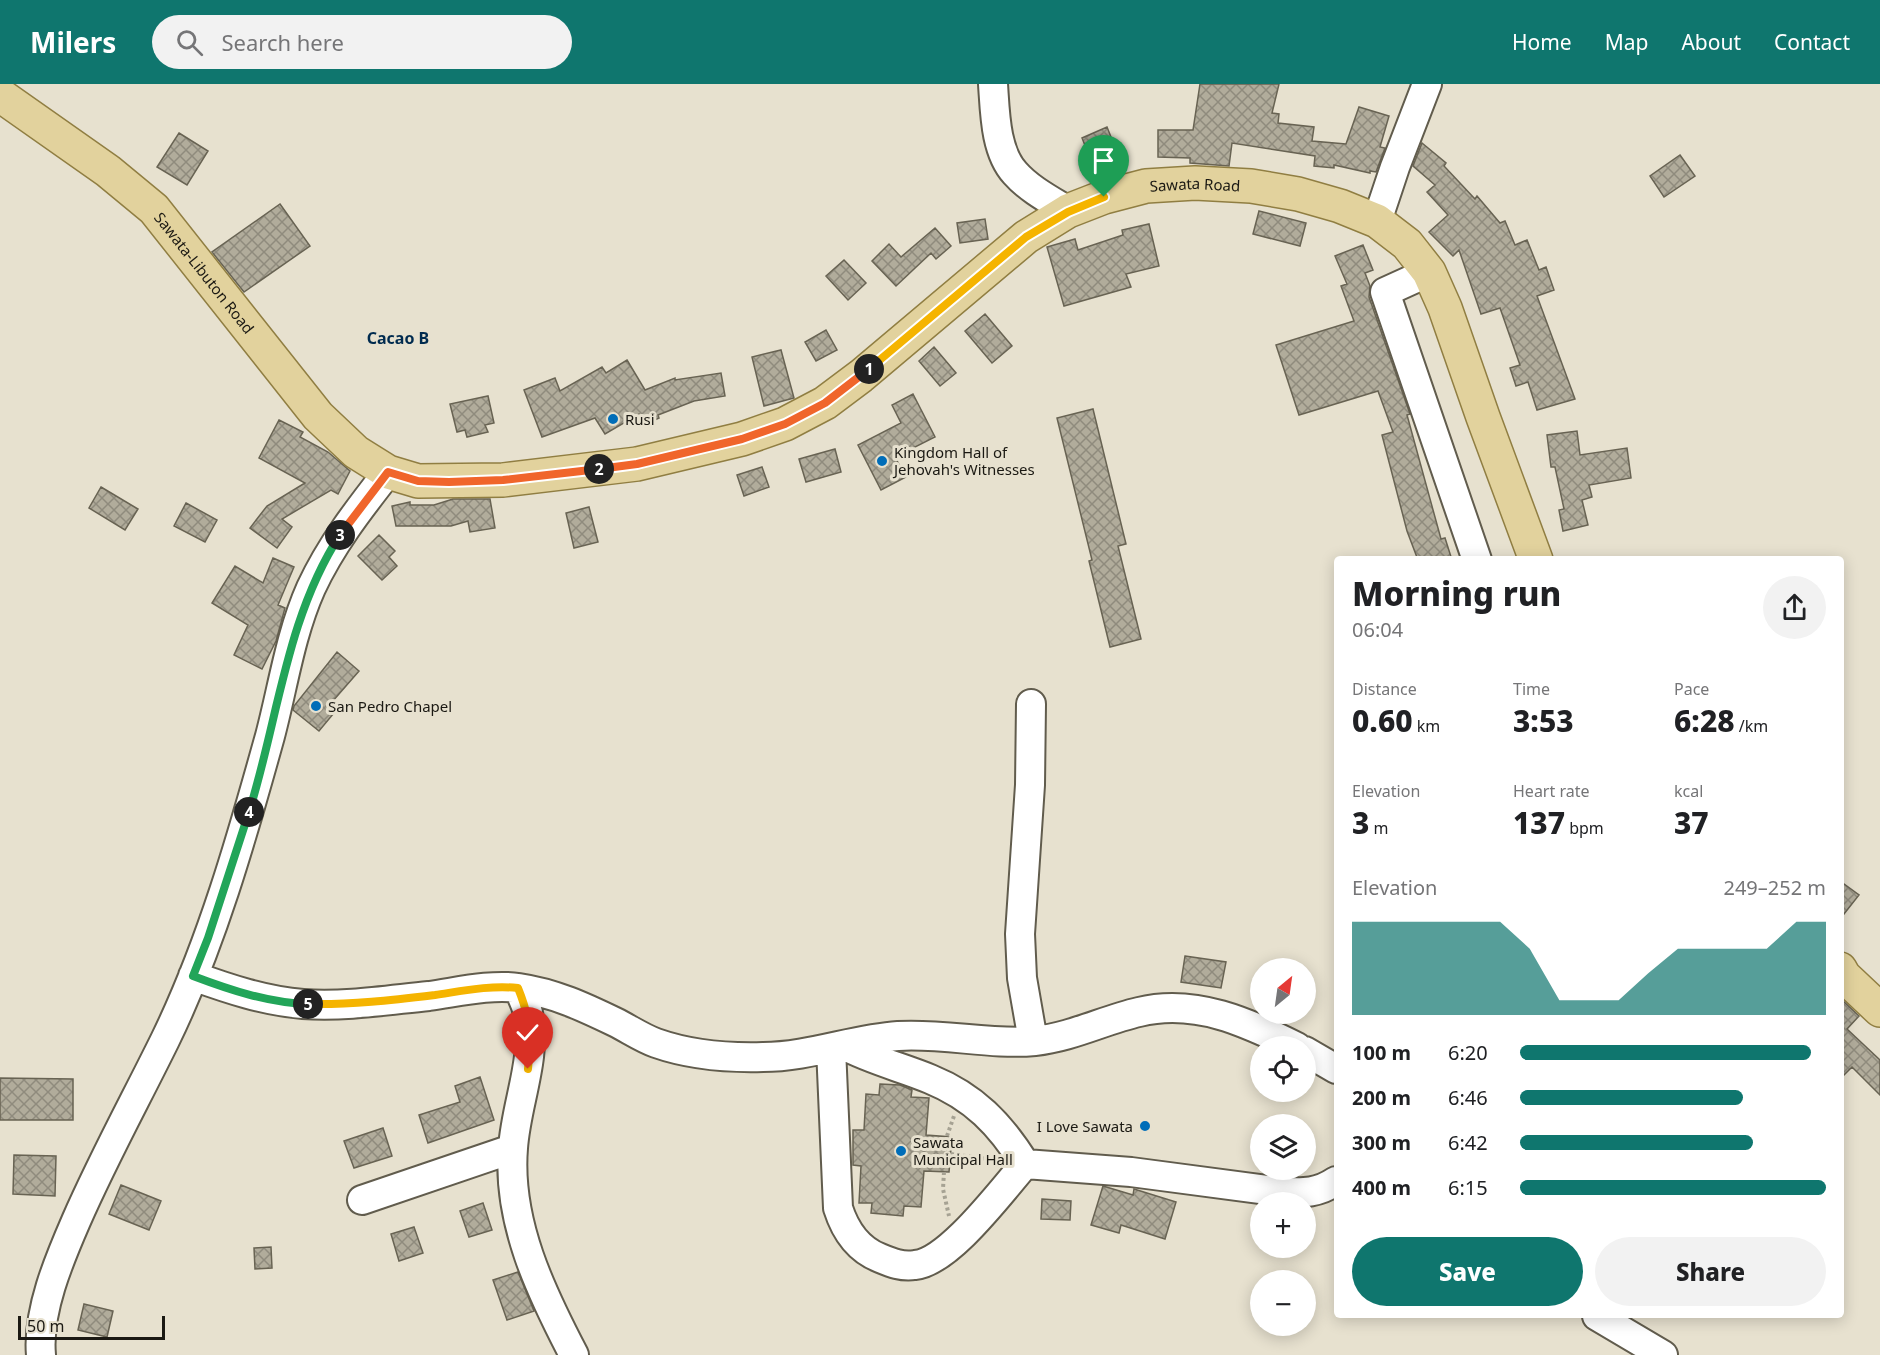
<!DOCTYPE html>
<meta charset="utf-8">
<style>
:root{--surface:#fff;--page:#f2f2f2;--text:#202124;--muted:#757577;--accent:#0f766e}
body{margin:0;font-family:"Noto Sans",sans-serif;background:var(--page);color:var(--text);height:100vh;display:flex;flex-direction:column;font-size:22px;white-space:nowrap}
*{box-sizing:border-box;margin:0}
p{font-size:20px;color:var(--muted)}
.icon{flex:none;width:33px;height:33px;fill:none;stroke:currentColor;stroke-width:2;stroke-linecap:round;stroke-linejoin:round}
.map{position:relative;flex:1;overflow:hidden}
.panel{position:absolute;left:1334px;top:472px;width:510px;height:762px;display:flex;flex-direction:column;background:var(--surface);border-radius:6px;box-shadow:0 3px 15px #0003}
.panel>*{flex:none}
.needle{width:39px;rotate:29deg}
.tools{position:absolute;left:1250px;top:874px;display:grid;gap:12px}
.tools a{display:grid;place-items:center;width:66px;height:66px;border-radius:50%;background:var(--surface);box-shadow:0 3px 15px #0003;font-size:30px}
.scale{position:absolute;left:18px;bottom:15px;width:147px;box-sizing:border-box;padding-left:6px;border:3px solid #1b1913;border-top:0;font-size:16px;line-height:21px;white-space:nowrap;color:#1b1913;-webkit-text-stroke:4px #e7e1cf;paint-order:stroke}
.pin{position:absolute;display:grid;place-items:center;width:51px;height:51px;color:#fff;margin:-62px -26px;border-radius:50% 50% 50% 0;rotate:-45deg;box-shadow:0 0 6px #0007}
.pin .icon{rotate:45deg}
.km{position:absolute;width:30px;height:30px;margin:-15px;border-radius:50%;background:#222;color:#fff;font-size:16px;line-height:30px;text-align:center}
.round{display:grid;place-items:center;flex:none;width:63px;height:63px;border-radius:32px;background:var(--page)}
.headline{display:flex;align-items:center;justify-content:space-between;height:102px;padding:0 18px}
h1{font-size:33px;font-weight:800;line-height:45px}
.stats{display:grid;grid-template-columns:repeat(3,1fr);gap:9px;height:102px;padding:6px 18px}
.stats div{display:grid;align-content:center}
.stats b{font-size:30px;font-weight:800}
.stats small{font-size:16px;font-weight:400}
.stats p{font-size:16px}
.chart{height:168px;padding:12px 18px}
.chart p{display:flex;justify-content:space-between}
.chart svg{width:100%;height:108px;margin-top:6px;fill:var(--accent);opacity:.7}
.button{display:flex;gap:12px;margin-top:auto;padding:12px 18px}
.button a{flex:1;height:69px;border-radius:36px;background:var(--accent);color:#fff;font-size:24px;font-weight:800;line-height:69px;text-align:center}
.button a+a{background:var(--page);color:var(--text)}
ul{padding:0 18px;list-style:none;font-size:20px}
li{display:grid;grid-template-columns:96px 72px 1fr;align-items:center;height:45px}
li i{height:15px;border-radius:8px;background:var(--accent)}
header{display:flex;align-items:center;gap:36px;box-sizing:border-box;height:84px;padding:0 30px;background:var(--accent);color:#fff}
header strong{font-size:28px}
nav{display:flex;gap:33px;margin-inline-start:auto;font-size:21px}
.search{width:420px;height:54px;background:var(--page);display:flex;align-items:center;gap:15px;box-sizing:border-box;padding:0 21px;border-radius:33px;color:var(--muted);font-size:22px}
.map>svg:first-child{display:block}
.building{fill:url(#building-cross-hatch);stroke:#686353;stroke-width:1.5}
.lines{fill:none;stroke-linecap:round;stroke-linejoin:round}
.minor-casing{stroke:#615c4d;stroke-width:32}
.major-casing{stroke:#907e42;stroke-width:36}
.path{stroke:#a6a293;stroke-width:4;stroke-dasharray:3 3;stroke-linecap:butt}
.minor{stroke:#fff;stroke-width:28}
.major{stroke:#e2d29d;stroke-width:33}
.split-1-casing{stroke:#fff;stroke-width:12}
.split-2-casing{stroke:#fff;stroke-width:12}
.split-3-casing{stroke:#fff;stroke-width:12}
.split-4-casing{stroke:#fff;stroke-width:12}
.split-5-casing{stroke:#fff;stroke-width:12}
.split-6-casing{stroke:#fff;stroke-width:12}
.split-1{stroke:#f5b400;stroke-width:8}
.split-2{stroke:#f0652b;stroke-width:8}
.split-3{stroke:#f0652b;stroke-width:8}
.split-4{stroke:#22a559;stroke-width:8}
.split-5{stroke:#22a559;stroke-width:8}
.split-6{stroke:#f5b400;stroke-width:8}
.poi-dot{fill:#006db8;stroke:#e7e1cf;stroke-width:2}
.labels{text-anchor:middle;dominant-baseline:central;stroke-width:6;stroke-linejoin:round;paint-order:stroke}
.street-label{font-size:15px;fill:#1b1913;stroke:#e7e1cf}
.poi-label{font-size:15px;fill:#1b1913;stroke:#e7e1cf;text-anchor:start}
.neighbourhood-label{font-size:16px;font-weight:bold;fill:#002b4f;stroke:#e7e1cf}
</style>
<header>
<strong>Milers</strong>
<div class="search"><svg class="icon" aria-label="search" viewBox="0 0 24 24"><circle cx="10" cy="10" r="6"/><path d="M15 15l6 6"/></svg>Search here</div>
<nav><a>Home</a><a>Map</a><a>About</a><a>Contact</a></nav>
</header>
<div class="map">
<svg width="1880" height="1271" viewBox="0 0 1880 1271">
<defs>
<pattern id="building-cross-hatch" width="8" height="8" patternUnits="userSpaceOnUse" patternTransform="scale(1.5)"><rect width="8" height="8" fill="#b1ac9b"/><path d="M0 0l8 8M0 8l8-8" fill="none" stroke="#8f8b7d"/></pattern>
</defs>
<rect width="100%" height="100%" fill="#e7e1cf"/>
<!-- building -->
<path class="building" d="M1200,0H1279L1272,29L1279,30L1278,39L1314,43L1312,57L1346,60L1359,23L1389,32L1380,63L1385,64L1376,88L1370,87V89L1334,81V84L1314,82L1315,72L1232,59L1229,82L1190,79V74L1158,73V46H1193Z
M1107,43L1117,68L1092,79L1082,54Z
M179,49L208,67L187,101L157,83Z
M1422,59L1446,79L1444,82L1475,115L1477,112L1500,139L1505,137L1515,161L1527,156L1539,186L1546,183L1554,206L1537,212L1575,315L1537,326L1528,298L1516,302L1510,284L1520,281L1500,224L1481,230L1459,166L1453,172L1429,148L1448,131L1427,108L1435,101L1413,82Z
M1680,71L1695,92L1664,113L1650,92Z
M280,120L310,162L244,208L212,168Z
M1259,127L1306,139L1300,162L1253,150Z
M985,135L988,155L960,159L957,139Z
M1149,140L1159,182L1126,190L1131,203L1064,222L1047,163L1075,155L1078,166L1123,151L1122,146Z
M935,144L951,162L936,175L931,169L896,202L872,177L889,160L901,173Z
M1363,161L1373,186L1365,189L1370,202L1369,213L1410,330L1407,331L1441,455L1445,454L1452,476H1418L1407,447L1382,351L1393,348L1378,307L1299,331L1276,261L1354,237L1341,202L1347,200L1335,172Z
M844,176L866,199L848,216L826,192Z
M985,230L1012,262L992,279L965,247Z
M826,246L837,266L816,277L805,258Z
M934,263L956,289L940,302L919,277Z
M781,266L794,314L764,322L752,273Z
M627,276L645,306L675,294V296L721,289L725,312L694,317L658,331L659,334L643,341L639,330L605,350L595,334L542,353L524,306L555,294L560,307L602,283L606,289Z
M913,310L935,353L895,373L906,393L881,406L858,361L901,339L892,321Z
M488,312L494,339L485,341L488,348L467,353L465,346L457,348L450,320Z
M1093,325L1126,460L1118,462L1141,555L1110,563L1089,477L1092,476L1057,334Z
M279,336L303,348L300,353L328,368L350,387L338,410L331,406L282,435L292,443L277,464L250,444L267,422L305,399L259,374Z
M1577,347L1580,371L1627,364L1631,394L1589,401L1592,413L1582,416L1588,441L1563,447L1559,426L1564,425L1555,383H1551L1547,351Z
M835,365L841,388L806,398L799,375Z
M762,383L769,403L744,412L737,391Z
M101,403L138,425L125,446L89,424Z
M453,415H490L495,444L470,448L468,437L451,442H396L392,422L410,418V421H434Z
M186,419L217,436L205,458L174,442Z
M589,423L598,458L574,464L566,429Z
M379,451L395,467L389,473L397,482L382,496L358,472Z
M273,474L294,483L278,521L285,524L276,557L262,585L234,571L248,541L212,519L235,482L263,499Z
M337,568L359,587L332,618L339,623L319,647L293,626L294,622Z
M1840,797L1859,811L1840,835Z
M1185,872L1226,878L1221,904L1181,898Z
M1840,914L1859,932L1847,945L1880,976V1011L1852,983L1840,995Z
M480,993L494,1036L428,1059L419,1031L460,1018L455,1002Z
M0,994L73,995V1036H0Z
M880,1000L900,1001L912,1006L911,1013L929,1014L926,1051L952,1053L949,1088L924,1087L921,1123L904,1122L903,1132L871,1129L872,1119H859L861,1082L853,1081V1046H864L866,1010L879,1011Z
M383,1044L392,1072L354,1084L344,1057Z
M14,1071L56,1072L55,1112L13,1110Z
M121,1101L161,1117L149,1146L109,1130Z
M1103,1102L1133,1111L1134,1105L1176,1118L1165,1155L1121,1141L1119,1149L1091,1141Z
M1042,1115L1071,1117L1070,1136L1041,1135Z
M483,1119L492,1146L469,1153L460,1127Z
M414,1143L423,1169L399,1177L391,1150Z
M271,1163L272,1184L255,1185L254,1164Z
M518,1188L534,1227L507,1236L493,1196Z
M84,1220L113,1227L107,1253L78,1246Z"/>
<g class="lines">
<!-- minor casing -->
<g class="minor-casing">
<path id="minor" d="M993,0C995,28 995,67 1015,89C1029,105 1050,116 1068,127
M1377,137L1395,83L1427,0
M1429,188L1385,208L1477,476
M1031,620L1030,701L1020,850L1022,894L1033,957
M193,892C229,905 265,917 303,920C345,923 388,916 429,912C458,908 490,900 519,904C554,909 584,923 615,938C629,945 642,954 656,959C690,971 727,974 763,973C809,973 853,955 898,952C944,949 990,961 1035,957C1072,953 1104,936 1139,928C1196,914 1248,939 1297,963
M518,904C522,912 526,921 528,929C537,975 516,1019 513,1064C507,1138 541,1208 574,1271
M843,961C871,976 901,983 930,995C974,1013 1000,1040 1025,1080
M831,964L838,1124C845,1146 857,1165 880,1174C892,1179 902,1183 915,1181C949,1178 1002,1106 1025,1080
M1305,967L1336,985
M1025,1080L1131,1088L1283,1108C1305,1109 1318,1109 1336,1097
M362,1116L512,1065
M1597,1232L1663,1271
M41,1271C37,1228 59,1176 76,1137C103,1075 135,1017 165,956C211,862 242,753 270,652C283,603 290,551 311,504C331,461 359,425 388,388"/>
</g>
<!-- major casing -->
<g class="major-casing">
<g id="major">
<path id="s1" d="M0,11L108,87L154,125L318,332L356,368L388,388L418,397L503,396L637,380L742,355L785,340L825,319L861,292L1026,153L1068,127L1104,113L1146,102L1195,99L1251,102L1298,110L1340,122L1377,137L1407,160L1429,188L1445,224L1483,333L1536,476"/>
<path d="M1840,885L1844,892L1880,926"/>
</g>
</g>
<!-- path -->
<path class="path" d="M947,1052L954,1032
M951,1070L995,1076
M944,1088L943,1105L949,1132"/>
<!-- minor -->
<use href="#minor" class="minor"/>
<!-- major -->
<use href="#major" class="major"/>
</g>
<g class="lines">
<!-- split-1 casing -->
<g class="split-1-casing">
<path id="split-1" d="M869,285L1026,153L1068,128L1104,113"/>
</g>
<!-- split-2 casing -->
<g class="split-2-casing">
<path id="split-2" d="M599,385L637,380L742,355L785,340L825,319L869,285"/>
</g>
<!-- split-3 casing -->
<g class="split-3-casing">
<path id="split-3" d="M340,451L388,388L418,397L449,398L503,396L599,385"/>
</g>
<!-- split-4 casing -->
<g class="split-4-casing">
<path id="split-4" d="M249,728C278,636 286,534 340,451"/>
</g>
<!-- split-5 casing -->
<g class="split-5-casing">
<path id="split-5" d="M249,728L208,854L193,892C230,906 269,919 308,920"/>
</g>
<!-- split-6 casing -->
<g class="split-6-casing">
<path id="split-6" d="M308,920C350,921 393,916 435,911C462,907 490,901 518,904C531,936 531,951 528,985"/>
</g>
<!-- split-1 -->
<use href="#split-1" class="split-1"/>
<!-- split-2 -->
<use href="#split-2" class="split-2"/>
<!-- split-3 -->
<use href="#split-3" class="split-3"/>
<!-- split-4 -->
<use href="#split-4" class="split-4"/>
<!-- split-5 -->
<use href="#split-5" class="split-5"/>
<!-- split-6 -->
<use href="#split-6" class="split-6"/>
</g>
<!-- markers -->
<g class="poi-dot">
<circle cx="613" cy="335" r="6"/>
<circle cx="882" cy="377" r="6"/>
<circle cx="316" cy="622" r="6"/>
<circle cx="1145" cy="1042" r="6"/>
<circle cx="901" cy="1067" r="6"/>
</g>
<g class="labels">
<!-- street labels -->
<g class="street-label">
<text stroke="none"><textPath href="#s1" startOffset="1437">Sawata Road</textPath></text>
<text stroke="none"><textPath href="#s1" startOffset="273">Sawata-Libuton Road</textPath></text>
</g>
<!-- poi labels -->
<g class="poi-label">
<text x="625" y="335">Rusi</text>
<text x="894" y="368">Kingdom Hall of<tspan x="894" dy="17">Jehovah's Witnesses</tspan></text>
<text x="328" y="622">San Pedro Chapel</text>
<text x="1133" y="1042" text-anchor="end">I Love Sawata</text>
<text x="913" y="1058">Sawata<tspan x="913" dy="17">Municipal Hall</tspan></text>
</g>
<!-- neighbourhood labels -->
<g class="neighbourhood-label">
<text x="398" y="254">Cacao B</text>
</g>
</g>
</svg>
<div class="tools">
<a><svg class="needle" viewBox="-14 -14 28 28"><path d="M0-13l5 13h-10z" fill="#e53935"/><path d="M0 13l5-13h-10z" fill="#757577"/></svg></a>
<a><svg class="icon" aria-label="locate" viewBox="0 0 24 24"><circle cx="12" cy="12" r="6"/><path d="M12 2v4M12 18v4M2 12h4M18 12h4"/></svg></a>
<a><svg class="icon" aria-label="layers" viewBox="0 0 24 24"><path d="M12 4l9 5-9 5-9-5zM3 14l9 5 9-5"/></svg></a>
<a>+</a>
<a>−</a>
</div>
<div class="scale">50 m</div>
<div class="pin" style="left:1104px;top:113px;background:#1e9e55"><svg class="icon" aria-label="arrive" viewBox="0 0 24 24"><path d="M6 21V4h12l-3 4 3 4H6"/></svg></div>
<div class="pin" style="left:528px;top:985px;background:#d93025"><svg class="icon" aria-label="check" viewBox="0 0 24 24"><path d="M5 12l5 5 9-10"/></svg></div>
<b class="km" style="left:869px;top:285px">1</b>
<b class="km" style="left:599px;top:385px">2</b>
<b class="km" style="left:340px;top:451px">3</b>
<b class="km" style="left:249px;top:728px">4</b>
<b class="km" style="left:308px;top:920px">5</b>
<section class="panel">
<div class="headline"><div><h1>Morning run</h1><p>06:04</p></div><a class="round"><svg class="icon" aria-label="share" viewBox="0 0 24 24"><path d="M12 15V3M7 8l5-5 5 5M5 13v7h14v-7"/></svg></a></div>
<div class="stats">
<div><p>Distance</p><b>0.60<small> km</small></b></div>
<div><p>Time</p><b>3:53</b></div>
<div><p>Pace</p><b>6:28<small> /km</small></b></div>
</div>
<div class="stats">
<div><p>Elevation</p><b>3<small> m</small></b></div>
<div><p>Heart rate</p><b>137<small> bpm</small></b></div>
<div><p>kcal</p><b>37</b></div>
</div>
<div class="chart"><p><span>Elevation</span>249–252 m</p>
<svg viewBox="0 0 160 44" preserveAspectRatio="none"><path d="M0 44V6L10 6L20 6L30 6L40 6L50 6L60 17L70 38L80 38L90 38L100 27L110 17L120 17L130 17L140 17L150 6L160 6V44z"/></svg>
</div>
<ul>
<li><b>100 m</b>6:20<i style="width:95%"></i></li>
<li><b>200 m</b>6:46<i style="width:73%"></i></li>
<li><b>300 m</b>6:42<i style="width:76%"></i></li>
<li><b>400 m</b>6:15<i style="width:100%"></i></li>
</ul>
<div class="button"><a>Save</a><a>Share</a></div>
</section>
</div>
